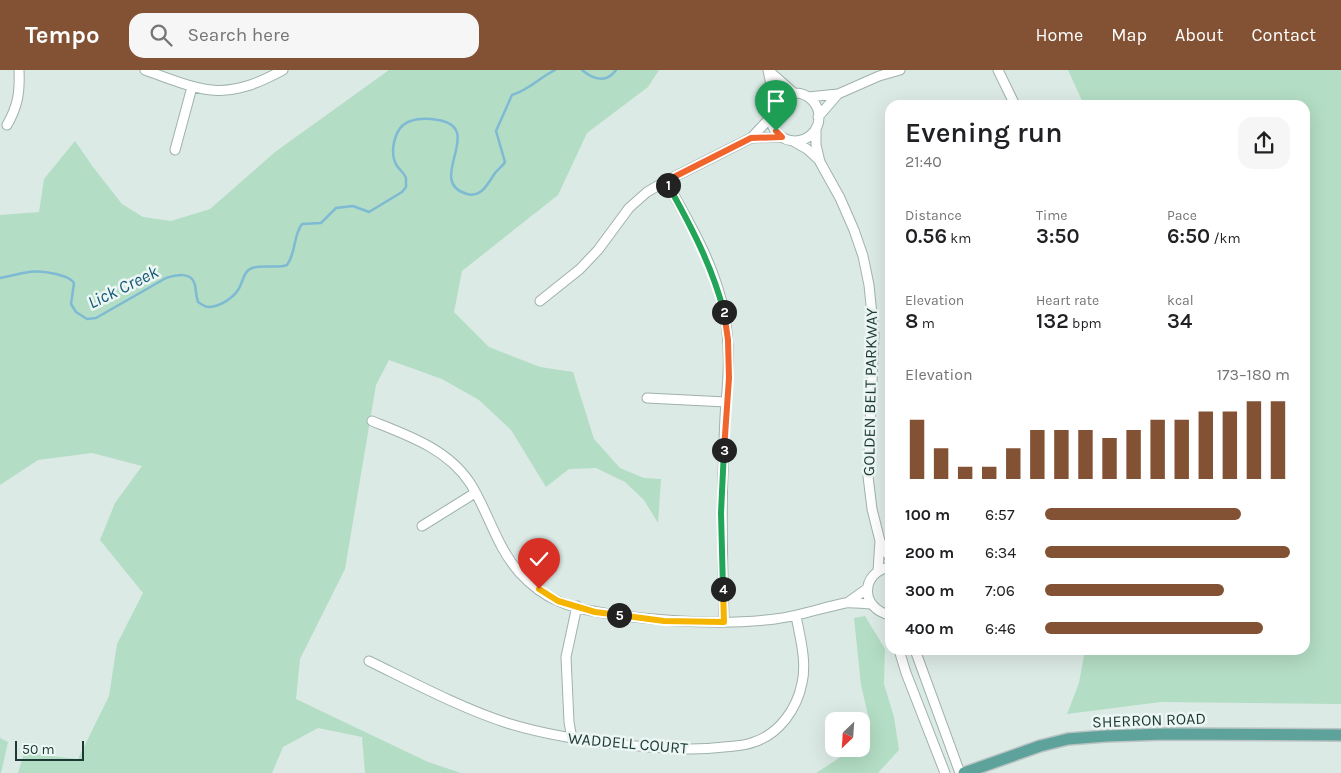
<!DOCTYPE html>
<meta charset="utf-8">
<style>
:root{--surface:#fff;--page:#f6f6f6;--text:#202124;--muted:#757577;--accent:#835234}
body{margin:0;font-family:Karla,sans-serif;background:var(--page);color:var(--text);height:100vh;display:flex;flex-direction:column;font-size:19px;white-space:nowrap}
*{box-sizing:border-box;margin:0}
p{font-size:16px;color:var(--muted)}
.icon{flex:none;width:28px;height:28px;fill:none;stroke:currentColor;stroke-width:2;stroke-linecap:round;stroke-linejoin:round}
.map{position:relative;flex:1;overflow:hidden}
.drawer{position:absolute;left:885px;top:30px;width:425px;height:555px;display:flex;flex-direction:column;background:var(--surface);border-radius:15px;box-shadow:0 5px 20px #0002}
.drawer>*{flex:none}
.needle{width:32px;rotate:205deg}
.fabs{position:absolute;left:825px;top:642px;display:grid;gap:10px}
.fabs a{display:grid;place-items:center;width:45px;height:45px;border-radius:10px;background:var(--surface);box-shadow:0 5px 20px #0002;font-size:25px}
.scale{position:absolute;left:15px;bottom:12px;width:69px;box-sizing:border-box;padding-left:5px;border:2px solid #1d3936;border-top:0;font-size:14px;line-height:18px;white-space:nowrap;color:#1d3936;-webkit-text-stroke:4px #ecf6f3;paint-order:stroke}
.pin{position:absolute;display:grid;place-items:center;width:42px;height:42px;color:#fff;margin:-51px -21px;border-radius:50% 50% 50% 0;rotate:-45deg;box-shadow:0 0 5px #0007}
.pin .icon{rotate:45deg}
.km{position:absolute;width:25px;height:25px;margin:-12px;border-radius:50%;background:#222;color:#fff;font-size:14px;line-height:25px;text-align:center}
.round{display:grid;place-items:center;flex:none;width:52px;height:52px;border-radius:15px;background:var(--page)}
.overview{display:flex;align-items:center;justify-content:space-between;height:85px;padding:0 20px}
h1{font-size:28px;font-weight:600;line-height:38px}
.stats{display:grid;grid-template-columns:repeat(3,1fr);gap:8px;height:85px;padding:5px 20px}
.stats div{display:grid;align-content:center}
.stats b{font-size:21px;font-weight:600}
.stats small{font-size:14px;font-weight:400}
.stats p{font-size:14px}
.chart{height:140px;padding:10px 20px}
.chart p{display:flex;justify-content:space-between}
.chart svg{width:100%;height:90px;margin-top:5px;stroke:var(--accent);stroke-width:6}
ul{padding:0 20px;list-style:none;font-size:16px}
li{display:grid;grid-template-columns:80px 60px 1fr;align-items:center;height:38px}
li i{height:12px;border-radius:6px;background:var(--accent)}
header{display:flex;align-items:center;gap:30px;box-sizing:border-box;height:70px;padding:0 25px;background:var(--accent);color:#fff}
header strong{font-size:24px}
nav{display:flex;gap:28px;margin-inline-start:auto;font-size:18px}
.search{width:350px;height:45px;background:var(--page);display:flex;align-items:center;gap:12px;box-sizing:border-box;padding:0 18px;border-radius:15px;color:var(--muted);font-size:19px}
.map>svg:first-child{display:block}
.green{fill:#b3ddc4}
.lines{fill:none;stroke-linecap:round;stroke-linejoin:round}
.stream{stroke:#7fbad4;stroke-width:2.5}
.minor-casing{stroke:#9fb1ae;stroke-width:11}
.major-casing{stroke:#bbc4c3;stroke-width:14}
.minor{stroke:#fff;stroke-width:9}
.major{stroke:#5da39b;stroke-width:11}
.split-1-casing{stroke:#fff;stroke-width:10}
.split-2-casing{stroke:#fff;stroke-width:10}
.split-3-casing{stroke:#fff;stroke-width:10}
.split-4-casing{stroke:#fff;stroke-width:10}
.split-5-casing{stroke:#fff;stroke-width:10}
.split-6-casing{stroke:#fff;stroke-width:10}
.split-1{stroke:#f0652b;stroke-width:6}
.split-2{stroke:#22a559;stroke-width:6}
.split-3{stroke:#f0652b;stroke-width:6}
.split-4{stroke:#22a559;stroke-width:6}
.split-5{stroke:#f5b400;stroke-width:6}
.split-6{stroke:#f5b400;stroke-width:6}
.labels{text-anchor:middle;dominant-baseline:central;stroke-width:5;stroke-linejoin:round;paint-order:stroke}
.street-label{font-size:16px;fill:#1d3936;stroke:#ecf6f3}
.water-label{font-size:18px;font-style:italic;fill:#145978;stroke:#ecf6f3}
</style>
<header>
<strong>Tempo</strong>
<div class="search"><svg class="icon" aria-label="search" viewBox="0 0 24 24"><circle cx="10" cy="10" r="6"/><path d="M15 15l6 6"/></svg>Search here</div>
<nav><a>Home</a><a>Map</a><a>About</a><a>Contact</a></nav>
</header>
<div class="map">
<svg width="1341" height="703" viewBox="0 0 1341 703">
<rect width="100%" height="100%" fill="#dceae6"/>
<!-- green -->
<path class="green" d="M389,0H659L648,17L587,63L558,125L462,201L454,242L489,277L540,297L573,302L594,369L620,398L644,408L661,409L658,453L644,430L625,412L596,398L569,399L546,417L511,360L479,330L442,309L389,290L376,315L345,499L300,589L296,629L428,692L461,703H365L362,667L318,658L283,677L272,703H18L24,683L78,689L109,626L117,574L143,523L100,470L115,433L142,396L92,383L38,390L0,415V145L39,142L44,109L75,71L93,97L122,134L143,147L171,151L210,139L275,82Z
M1068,0H1341V634L1161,632L1067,644L1079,613L1085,580H1305V35H1084Z
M865,546L885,579L884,614L894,647L899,680L878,703H816L853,679H861V674L869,649L861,615L854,548Z
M0,668L8,672L1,703H0Z"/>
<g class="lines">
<!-- stream -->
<path class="stream" d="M582,0C593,9 606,14 616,0
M0,208C24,204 30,198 56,204C63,206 69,207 74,213L71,234L76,242L87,249L96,248L166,208C176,205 192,201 195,215C196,221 196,226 198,232C201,234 205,237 208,237C219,237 232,229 238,220C243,213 243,201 252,198C264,194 276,199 287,195C296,183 293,166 302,154L321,153L336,138L353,136L369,142L402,122L406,117V108C404,103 400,100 397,96C389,83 394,58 408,52C417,48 428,48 438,50C487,58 424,112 467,124C482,128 488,113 495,103C498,99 502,97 505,92L496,61L512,25C529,20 539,8 555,0"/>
<!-- minor casing -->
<g class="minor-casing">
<path id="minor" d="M145,0C205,22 224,32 283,0
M768,0L794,23
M768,0L775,34
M998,0L1015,35
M771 47a24 24 0 1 1 48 0a24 24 0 1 1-48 0Z
M808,27L838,24L879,6L900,0
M818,47L838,24
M7,55C18,36 20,22 19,0
M816,58V75L820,92L840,128L854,160L863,186L869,215L874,265L868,406L872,439L880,471L878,501
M751,68L782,67
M793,71L807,79L820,91
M175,80L192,17
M666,111C689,152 715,195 724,242C730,274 729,301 726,332C724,356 724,380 723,404C721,454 723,503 724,552
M540,231L580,199L598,180L629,138L647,122L666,111L751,68L771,47
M647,328L726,332
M372,351C407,365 448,379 470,413C488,441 496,476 519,502C529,513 544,525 558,531C578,540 603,543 624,546C674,552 725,555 775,549C799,546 821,538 845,533C853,532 863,534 871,534
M422,456L475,423
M880,471L890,488
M890,497C860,502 860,539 890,545
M847,533L868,518
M899,580L906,603L945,703
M915,580L960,703
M369,591C414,613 459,637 507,653C546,665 585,671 626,675C659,678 691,681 724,677C734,676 745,676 754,672C779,664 797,639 802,613C807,592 800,567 796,546
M572,669L569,652L566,587L577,536"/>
</g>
<!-- major casing -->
<g class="major-casing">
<path id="major" d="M964,703L1040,676L1068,669L1106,666L1165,664L1341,665"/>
</g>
<!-- minor -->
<use href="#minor" class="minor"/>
<!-- major -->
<use href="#major" class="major"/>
</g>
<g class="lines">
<!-- split-1 casing -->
<g class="split-1-casing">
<path id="split-1" d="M668,115L666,111L751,68L782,67L776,61"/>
</g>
<!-- split-2 casing -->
<g class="split-2-casing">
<path id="split-2" d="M668,115C691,156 712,196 724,242"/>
</g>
<!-- split-3 casing -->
<g class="split-3-casing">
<path id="split-3" d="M724,242L728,270L729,308L724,380"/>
</g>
<!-- split-4 casing -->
<g class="split-4-casing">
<path id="split-4" d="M723,519L721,443L724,380"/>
</g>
<!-- split-5 casing -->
<g class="split-5-casing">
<path id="split-5" d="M619,545L664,551L724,552L723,519"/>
</g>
<!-- split-6 casing -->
<g class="split-6-casing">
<path id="split-6" d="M539,519L558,531L595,542L619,545"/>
</g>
<!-- split-1 -->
<use href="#split-1" class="split-1"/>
<!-- split-2 -->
<use href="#split-2" class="split-2"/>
<!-- split-3 -->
<use href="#split-3" class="split-3"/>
<!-- split-4 -->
<use href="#split-4" class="split-4"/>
<!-- split-5 -->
<use href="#split-5" class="split-5"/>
<!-- split-6 -->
<use href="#split-6" class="split-6"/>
</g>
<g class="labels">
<!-- street labels -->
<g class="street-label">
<text transform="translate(870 322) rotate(-89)">GOLDEN BELT PARKWAY</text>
<text transform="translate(1149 650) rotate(-2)">SHERRON ROAD</text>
<text transform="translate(628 673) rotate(5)">WADDELL COURT</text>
</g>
<!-- water labels -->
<g class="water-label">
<text transform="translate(123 217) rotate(-26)">Lick Creek</text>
</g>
</g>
</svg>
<div class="fabs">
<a><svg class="needle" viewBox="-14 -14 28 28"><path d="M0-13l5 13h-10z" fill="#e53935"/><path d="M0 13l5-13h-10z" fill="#757577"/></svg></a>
</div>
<div class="scale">50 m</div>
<div class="pin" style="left:776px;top:61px;background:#1e9e55"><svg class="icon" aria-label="arrive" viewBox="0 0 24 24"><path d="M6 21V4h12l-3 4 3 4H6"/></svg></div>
<div class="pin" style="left:539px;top:519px;background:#d93025"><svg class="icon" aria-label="check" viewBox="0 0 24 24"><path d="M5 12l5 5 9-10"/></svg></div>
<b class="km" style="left:668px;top:115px">1</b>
<b class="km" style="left:724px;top:242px">2</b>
<b class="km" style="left:724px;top:380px">3</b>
<b class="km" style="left:723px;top:519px">4</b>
<b class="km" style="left:619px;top:545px">5</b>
<section class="drawer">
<div class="overview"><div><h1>Evening run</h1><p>21:40</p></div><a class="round"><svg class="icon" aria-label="share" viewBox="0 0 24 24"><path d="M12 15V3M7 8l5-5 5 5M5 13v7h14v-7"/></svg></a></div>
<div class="stats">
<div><p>Distance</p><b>0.56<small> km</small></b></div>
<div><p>Time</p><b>3:50</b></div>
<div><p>Pace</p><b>6:50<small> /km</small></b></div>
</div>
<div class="stats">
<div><p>Elevation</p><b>8<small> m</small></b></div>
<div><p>Heart rate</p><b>132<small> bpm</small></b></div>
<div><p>kcal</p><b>34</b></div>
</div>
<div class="chart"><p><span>Elevation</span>173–180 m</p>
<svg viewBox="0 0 160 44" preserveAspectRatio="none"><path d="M5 44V15M15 44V29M25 44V38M35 44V38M45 44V29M55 44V20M65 44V20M75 44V20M85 44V24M95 44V20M105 44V15M115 44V15M125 44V11M135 44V11M145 44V6M155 44V6"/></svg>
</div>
<ul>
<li><b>100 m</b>6:57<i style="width:80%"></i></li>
<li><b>200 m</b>6:34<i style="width:100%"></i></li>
<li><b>300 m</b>7:06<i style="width:73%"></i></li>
<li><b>400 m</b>6:46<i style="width:89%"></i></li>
</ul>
</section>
</div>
